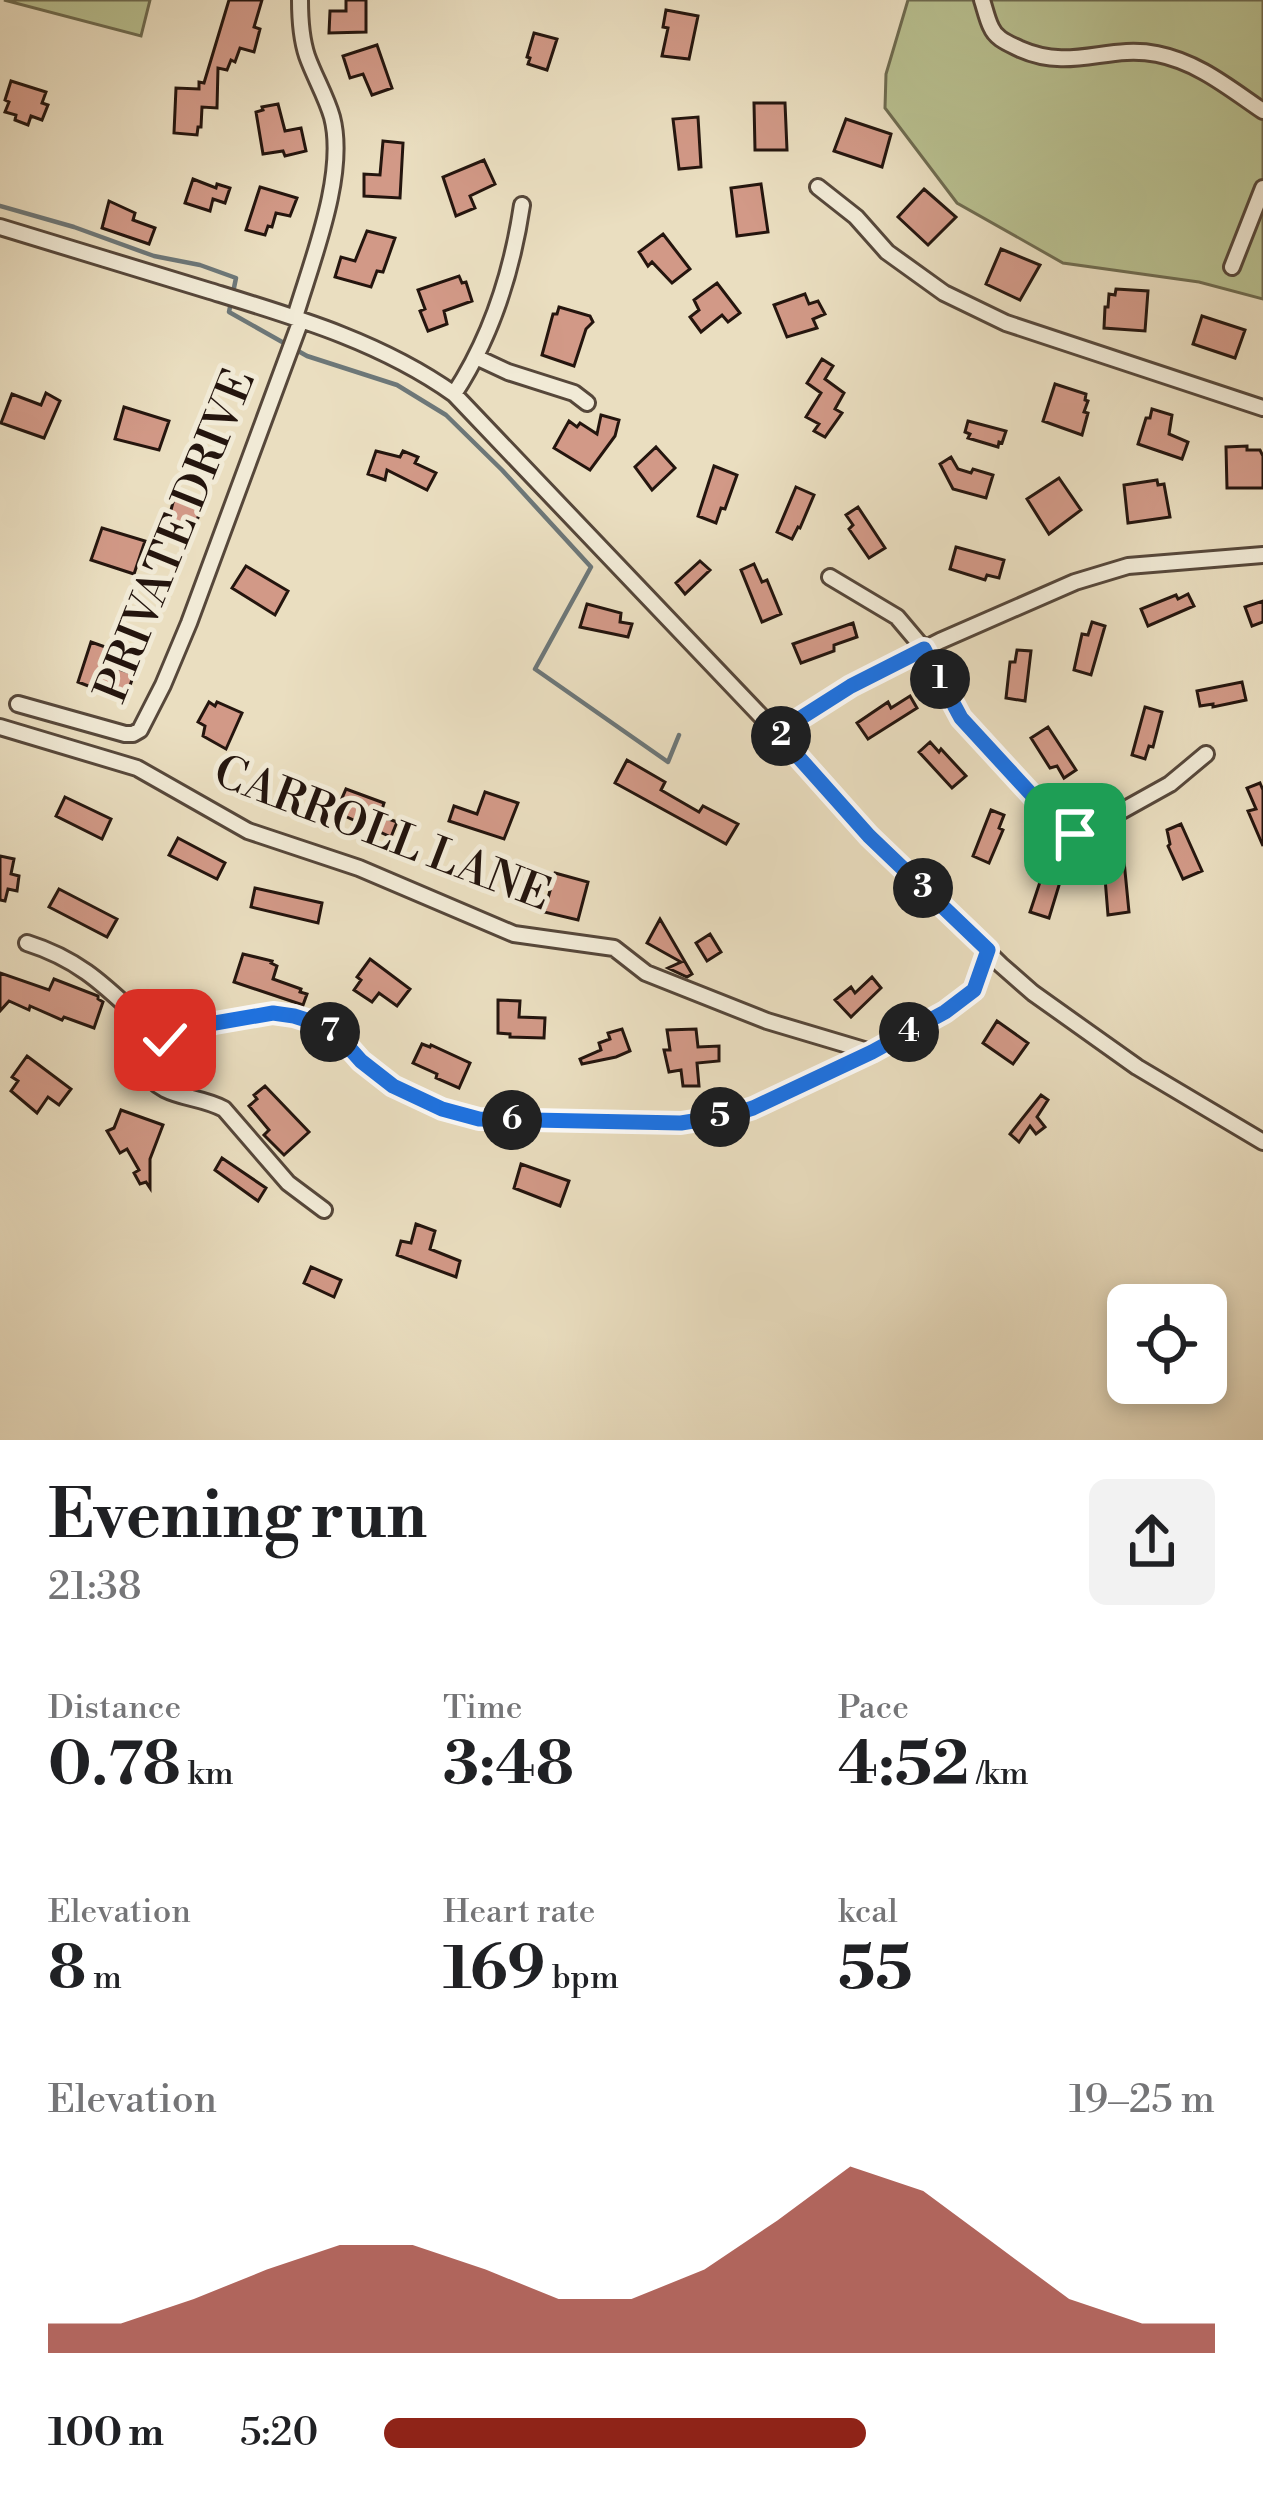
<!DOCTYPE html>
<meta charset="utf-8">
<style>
:root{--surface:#fff;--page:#f2f2f2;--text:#202124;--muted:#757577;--accent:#8f2418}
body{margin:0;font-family:"Libre Bodoni",serif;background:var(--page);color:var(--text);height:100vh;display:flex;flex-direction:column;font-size:45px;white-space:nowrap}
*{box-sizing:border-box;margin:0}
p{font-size:39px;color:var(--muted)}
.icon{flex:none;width:66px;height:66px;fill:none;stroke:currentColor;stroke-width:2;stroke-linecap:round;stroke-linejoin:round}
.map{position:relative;height:1440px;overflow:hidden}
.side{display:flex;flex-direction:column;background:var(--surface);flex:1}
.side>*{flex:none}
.tools{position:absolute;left:1107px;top:1284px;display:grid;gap:24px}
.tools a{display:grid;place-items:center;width:120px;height:120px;border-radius:18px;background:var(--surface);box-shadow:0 6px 18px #0003;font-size:60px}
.pin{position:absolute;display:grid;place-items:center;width:102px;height:102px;color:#fff;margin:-51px;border-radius:24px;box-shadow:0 6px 18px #0006}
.km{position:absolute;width:60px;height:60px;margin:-30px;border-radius:50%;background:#222;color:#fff;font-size:33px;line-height:60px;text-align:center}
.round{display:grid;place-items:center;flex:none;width:126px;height:126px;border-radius:18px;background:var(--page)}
.head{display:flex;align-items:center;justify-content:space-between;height:204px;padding:0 48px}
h1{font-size:66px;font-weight:800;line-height:90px}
.stats{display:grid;grid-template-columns:repeat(3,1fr);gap:18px;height:204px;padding:12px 48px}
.stats div{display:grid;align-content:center}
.stats b{font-size:60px;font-weight:800}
.stats small{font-size:33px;font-weight:400}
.stats p{font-size:33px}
.chart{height:336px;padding:24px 48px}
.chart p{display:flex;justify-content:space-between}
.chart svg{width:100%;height:216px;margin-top:12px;fill:var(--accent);opacity:.7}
ul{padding:0 48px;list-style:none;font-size:39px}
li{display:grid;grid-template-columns:192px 144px 1fr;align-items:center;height:90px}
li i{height:30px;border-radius:15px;background:var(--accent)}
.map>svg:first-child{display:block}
.green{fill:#b9c191;stroke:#6e6b50;stroke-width:3}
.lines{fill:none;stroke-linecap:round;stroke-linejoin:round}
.stream{stroke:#6d7778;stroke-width:4.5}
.building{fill:#d29987;stroke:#24150e;stroke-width:3}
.street-casing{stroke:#56473a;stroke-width:20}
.street{stroke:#f1ead6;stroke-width:14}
.route-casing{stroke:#fff;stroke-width:24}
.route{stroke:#1a73e8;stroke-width:15}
.labels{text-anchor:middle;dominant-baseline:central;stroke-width:10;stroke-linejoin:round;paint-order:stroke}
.street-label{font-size:45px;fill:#24150e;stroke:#f1ead6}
</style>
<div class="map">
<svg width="1263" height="1440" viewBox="0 0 1263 1440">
<rect width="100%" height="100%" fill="#eadec0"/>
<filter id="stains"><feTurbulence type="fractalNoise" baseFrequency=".00167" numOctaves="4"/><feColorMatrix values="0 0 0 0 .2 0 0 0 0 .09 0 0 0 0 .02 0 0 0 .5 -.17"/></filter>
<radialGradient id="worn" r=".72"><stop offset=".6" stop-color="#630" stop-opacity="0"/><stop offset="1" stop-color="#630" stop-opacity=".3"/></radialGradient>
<!-- green -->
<path class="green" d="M4,0H150L141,36Z
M908,0H1263V299L1199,282L1063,263L957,203L885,108L886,74Z"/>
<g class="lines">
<!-- stream -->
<path class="stream" d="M0,206L74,227L154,256L200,265L236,278L229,312L307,356L397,385L446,415L502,470L591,567L535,669L668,762L679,735"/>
</g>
<!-- building -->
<path class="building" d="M229,0H262L254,27L260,29L254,52L240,48L235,62L231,60L227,70L218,68L217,108L202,107L201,127H198L197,135L174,133L176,88L199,89V82L204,83Z
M346,0H366V32L329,33L330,11H346Z
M666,10L698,16L689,59L662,56L668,28L663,27Z
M534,33L557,39L547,70L528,64L530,58L527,57Z
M377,45L392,88L372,95L363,74L350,78L343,56Z
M11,81L46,92L42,103L48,105L42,120L31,116L28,125L15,120L16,115L5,112L9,102L5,100Z
M754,103H785L787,150H755Z
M278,104L285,131L301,128L306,151L285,156L283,151L263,154L256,112L263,110L262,107Z
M698,117L701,167L679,169L673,119Z
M846,119L891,134L882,167L834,151Z
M383,141L403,143L400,198L364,196V174L380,175Z
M484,160L495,184L470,196L475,208L456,216L443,177Z
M193,179L216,188L217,184L230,188L225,203L213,199L210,211L185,203Z
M761,184L768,232L737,236L731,188Z
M260,187L297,198L290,216L276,213L272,227L268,226L265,235L246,230Z
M924,189L956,217L928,245L898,217Z
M109,201L135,213L133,220L155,228L149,244L102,228Z
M367,231L395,238L383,272L377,271L371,287L335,277L341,257L355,261Z
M663,234L690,269L672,283L652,262L648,266L639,252Z
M1001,249L1040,265L1020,300L986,284Z
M459,276L462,283L466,282L472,301L444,311L447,324L428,331L420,311L425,309L418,290Z
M717,283L740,313L728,322L722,315L701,332L690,317L699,310L694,300Z
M1116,289L1148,291L1145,331L1104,328L1105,307H1108L1109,294L1115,295Z
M805,294L809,304L818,301L825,314L813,319L817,328L787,337L774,305Z
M559,307L590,316L593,322L586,329L574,366L542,355L553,314H557Z
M1202,316L1245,330L1235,358L1193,344Z
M822,359L833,366L825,379L844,393L835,409L842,413L825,437L814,431L819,424L806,417L821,393L807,383Z
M1055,384L1086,394L1085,400L1088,401L1084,412L1088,413L1082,435L1043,421Z
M46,393L60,401L44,438L1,423L12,394L41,405Z
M124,407L169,421L159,450L115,439Z
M1152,409L1172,415L1169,434L1188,442L1182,459L1138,444L1146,418H1150Z
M601,415L619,420L615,436L590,470L554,448L569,421L577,427L580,423L597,434Z
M968,421L1006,431L1002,443L999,442L998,447L968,438L970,434L965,432Z
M1247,446V450H1260L1263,456V488H1227L1226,447Z
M656,447L675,468L652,490L635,467Z
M376,451L400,457L403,451L418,457L415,463L436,473L427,490L387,470L385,480L368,474Z
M951,457L958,469L971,473L973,469L993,475L986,498L953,489L940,464Z
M714,466L737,475L725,509L721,508L716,523L698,516Z
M1059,478L1081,510L1049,534L1027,499Z
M1157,480L1158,485L1164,484L1170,517L1128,523L1124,485Z
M796,487L814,495L800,528L798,527L792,539L777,532Z
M175,495L202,502L195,529L168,521Z
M858,507L885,548L869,558L849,529L853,525L846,515Z
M102,528L145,541L134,574L91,560Z
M956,547L1004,560L999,578L987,575L985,580L950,569Z
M700,561L710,570L685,594L676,583Z
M754,564L762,582L767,580L781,614L762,622L741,570Z
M246,566L288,591L275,615L232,588Z
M1188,594L1194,606L1148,626L1141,609L1176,595L1178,599Z
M1263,601V622L1252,626L1245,607Z
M587,604L621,613L620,622L632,624L628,637L580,627Z
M1092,622L1105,626L1091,675L1074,670L1082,634L1088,635Z
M853,623L857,637L834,645V651L801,663L793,644Z
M91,642L111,649L107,665L134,674L125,700L78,682Z
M1017,650L1031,651L1025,701L1006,698L1010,662H1015Z
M1242,682L1246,700L1213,707V704L1200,706L1197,691Z
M910,696L917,708L868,739L857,723L888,702L891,708Z
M209,702L215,706L217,702L242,713L226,749L203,736L205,726L198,722Z
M1145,707L1162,712L1153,747L1149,746L1145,759L1132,755Z
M1048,727L1076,770L1064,778L1057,766L1050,768L1031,738Z
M930,742L939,752L941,749L966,776L952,788L919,752Z
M627,760L665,782L661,790L673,797L699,812L703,806L738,824L726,844L615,783Z
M1260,783L1263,790V846L1248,811L1256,809L1247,788Z
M346,789L384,803L380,816L397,822L391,837L336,812Z
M485,792L518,803L504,839L449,821L454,806L477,814Z
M65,797L111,819L102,839L56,816Z
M991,810L1004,815L999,828L1003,830L989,863L973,856Z
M1181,824L1202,871L1183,879L1168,846L1170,844L1167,830Z
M178,838L225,863L217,879L169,855Z
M0,856L14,859L11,874L19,876L17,891L8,889L5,901L0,900Z
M1124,861L1129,912L1108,915L1105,878H1111L1109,863Z
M555,873L588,882L578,920L544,912Z
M1042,876L1060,882L1049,918L1030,912Z
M255,888L322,903L318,923L251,907Z
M59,889L117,919L107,937L49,907Z
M660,919L692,974L687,977L668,968L681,962L647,943Z
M710,934L721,952L707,961L696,943Z
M243,954L272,961L271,963L277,966L273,979L301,989L300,992L307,994L303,1005L234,982Z
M370,959L410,989L397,1006L379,993L372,1002L354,990L361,980L357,977Z
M0,973L49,990L54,979L98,996V999L103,1002L94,1028L64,1017L62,1020L30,1006L29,1010L9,1001L0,1011Z
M872,977L881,988L851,1017L835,1000L851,987L855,993Z
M498,1000L520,1001L519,1017L545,1018L544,1038L510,1037V1034L498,1033Z
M997,1021L1028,1043L1013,1064L983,1043Z
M622,1029L630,1051L616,1057L582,1064L580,1059L601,1050L599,1043L610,1039L608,1033Z
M696,1029L698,1047L719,1046V1061L697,1063L699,1086H683L681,1070L669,1072L664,1050H670L667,1030Z
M422,1044L430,1047L431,1045L470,1063L459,1088L436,1078L437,1074L413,1063Z
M27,1056L71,1089L59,1105L48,1097L37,1113L11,1091L18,1081L12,1077Z
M265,1086L309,1132L284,1155L264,1135L269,1130L249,1106L257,1099L254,1095Z
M1041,1095L1048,1100L1037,1117L1045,1127L1036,1134L1030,1126L1019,1142L1010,1134Z
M121,1110L163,1125L150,1159V1188L146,1182L140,1184L134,1173L139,1170L127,1149L120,1153L107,1131L114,1128Z
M222,1158L266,1188L258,1201L215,1170Z
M521,1164L569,1181L560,1206L514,1188Z
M416,1224L435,1231L430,1249L460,1261L456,1277L397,1255L401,1241L411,1243Z
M311,1267L341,1280L334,1297L304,1283Z"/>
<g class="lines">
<!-- street casing -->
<g class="street-casing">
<path id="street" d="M982,0C985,9 987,19 991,27C996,39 1008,43 1020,49C1072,72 1107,44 1157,54C1198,62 1229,88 1263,111
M818,187L856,217L887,252L944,293L1006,323L1263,408
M0,227C70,248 140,270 210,291C295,317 381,342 454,394L777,733L869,836L1001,965L1033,993L1137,1067L1263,1142
M1232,267L1263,188
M295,317C312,260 347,174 332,117C326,96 314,76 307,56C301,38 300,19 300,0
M478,358L508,372L574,393L587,403
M454,394C492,336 512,272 522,205
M830,577L897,617L924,649L961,718L1065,831L1075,834L1091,828L1170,784L1206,754
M18,704L125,734H133L140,730L163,685L189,623L301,320
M0,727L137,768L248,831L359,868L514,934L614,948L646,973L767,1021L871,1052
M777,733L851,686L940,641L1075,582L1128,566L1263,555
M27,943C91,963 116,999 165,1041
M324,1210L288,1183L224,1109C194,1093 162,1101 143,1068L148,1051L173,1036L215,1023L273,1013L294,1016L319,1024L345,1043L361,1061L393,1086L442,1109L479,1119L681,1123L731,1115L753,1108L872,1052L945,1012L974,990L988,950"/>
</g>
<!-- street -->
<use href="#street" class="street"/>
</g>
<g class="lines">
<!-- route casing -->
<g class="route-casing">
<path id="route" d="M165,1040L215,1023L273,1013L294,1016L319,1024L345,1043L361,1061L393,1086L442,1109L479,1119L681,1123L731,1115L753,1108L872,1052L945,1012L974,990L988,950L869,836L777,733L851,686L924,649L961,718L1065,831L1075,834"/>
</g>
<!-- route -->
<use href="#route" class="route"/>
</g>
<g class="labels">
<!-- street labels -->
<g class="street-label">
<text transform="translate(176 536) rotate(-68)">PRIVATE DRIVE</text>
<text transform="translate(382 834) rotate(21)">CARROLL LANE</text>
</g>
</g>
<rect width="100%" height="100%" filter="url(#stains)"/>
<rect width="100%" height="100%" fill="url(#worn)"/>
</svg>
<div class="tools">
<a><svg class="icon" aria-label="locate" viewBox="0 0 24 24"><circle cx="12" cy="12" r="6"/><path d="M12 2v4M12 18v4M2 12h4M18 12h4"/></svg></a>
</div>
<div class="pin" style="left:1075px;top:834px;background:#1e9e55"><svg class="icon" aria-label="arrive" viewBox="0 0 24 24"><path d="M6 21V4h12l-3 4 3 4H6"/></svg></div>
<div class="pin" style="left:165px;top:1040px;background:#d93025"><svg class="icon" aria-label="check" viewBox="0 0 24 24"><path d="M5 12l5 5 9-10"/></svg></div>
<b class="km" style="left:940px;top:679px">1</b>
<b class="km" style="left:781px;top:736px">2</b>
<b class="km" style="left:923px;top:888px">3</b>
<b class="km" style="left:909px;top:1032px">4</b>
<b class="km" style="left:720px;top:1117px">5</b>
<b class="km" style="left:512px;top:1120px">6</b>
<b class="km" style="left:330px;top:1032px">7</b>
</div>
<section class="side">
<div class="head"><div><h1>Evening run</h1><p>21:38</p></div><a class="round"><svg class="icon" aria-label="share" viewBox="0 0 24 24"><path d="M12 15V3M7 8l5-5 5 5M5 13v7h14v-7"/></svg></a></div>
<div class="stats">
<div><p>Distance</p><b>0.78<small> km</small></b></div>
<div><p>Time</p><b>3:48</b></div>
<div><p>Pace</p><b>4:52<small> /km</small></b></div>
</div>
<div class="stats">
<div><p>Elevation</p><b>8<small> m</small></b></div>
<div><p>Heart rate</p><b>169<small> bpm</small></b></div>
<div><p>kcal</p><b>55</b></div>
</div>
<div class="chart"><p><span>Elevation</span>19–25 m</p>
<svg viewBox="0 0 160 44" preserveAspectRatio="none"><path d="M0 44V38L10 38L20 33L30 27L40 22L50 22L60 27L70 33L80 33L90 27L100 17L110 6L120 11L130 22L140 33L150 38L160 38V44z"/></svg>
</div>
<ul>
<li><b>100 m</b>5:20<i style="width:58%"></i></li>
</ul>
</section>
